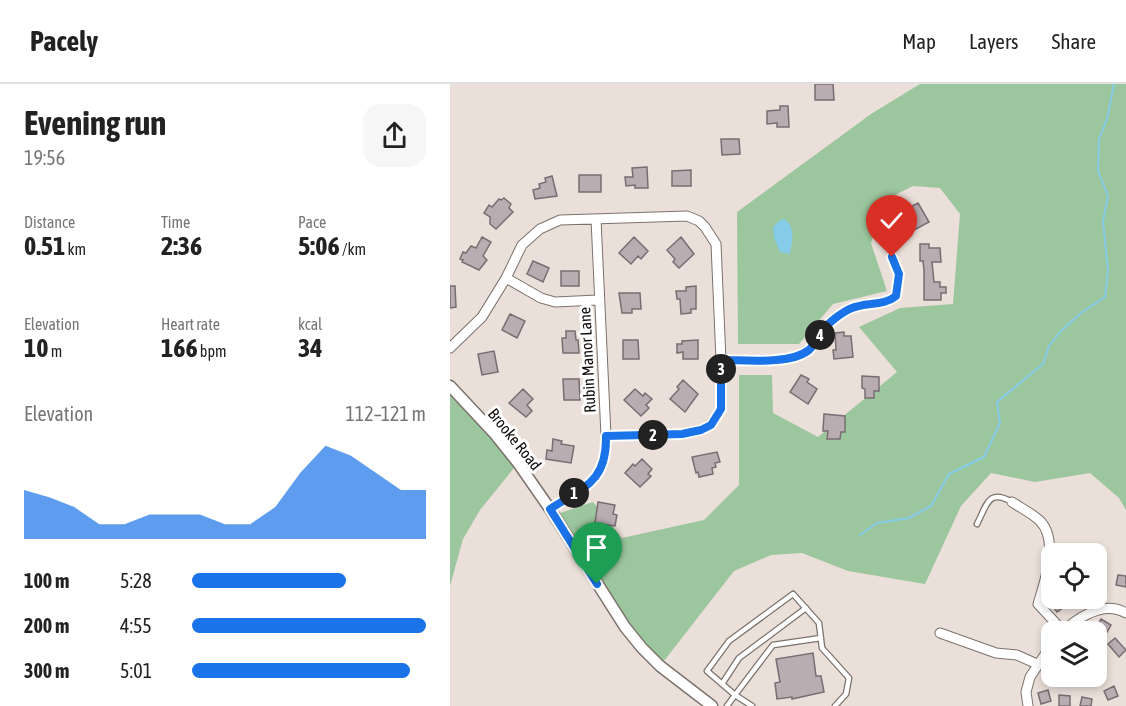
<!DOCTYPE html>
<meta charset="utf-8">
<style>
:root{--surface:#fff;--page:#f6f6f6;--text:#222;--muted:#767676;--line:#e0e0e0;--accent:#1a73e8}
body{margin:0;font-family:"Asap Condensed",sans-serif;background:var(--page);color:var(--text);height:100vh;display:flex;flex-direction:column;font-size:22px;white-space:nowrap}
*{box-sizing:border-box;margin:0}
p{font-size:20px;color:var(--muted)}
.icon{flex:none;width:33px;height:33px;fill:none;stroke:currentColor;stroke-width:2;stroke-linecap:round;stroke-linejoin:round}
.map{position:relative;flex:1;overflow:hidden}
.sheet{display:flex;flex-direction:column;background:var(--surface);width:450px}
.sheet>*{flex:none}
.buttons{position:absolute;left:591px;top:459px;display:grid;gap:12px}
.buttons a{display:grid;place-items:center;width:66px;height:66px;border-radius:12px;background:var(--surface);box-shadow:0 3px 9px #0003;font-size:30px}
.pin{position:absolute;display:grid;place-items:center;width:51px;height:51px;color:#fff;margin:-62px -26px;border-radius:50% 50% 50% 0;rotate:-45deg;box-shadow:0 0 6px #0007}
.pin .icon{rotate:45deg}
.km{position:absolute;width:30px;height:30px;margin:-15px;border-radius:50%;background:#222;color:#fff;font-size:16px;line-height:30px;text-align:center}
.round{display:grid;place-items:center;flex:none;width:63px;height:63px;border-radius:18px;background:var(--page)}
.headline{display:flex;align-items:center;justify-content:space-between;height:102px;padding:0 24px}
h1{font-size:33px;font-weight:700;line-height:45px}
.metrics{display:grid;grid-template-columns:repeat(3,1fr);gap:9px;height:102px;padding:6px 24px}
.metrics div{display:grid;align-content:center}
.metrics b{font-size:26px;font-weight:700}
.metrics small{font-size:16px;font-weight:400}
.metrics p{font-size:16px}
.chart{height:168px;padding:12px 24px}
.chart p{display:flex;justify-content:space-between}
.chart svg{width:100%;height:108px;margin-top:6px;fill:var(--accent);opacity:.7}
ul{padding:0 24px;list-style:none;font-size:20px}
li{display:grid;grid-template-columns:96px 72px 1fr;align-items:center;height:45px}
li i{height:15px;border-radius:8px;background:var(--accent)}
header{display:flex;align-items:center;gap:36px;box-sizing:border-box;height:84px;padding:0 30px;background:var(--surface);border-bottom:2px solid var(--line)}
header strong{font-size:28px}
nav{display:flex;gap:33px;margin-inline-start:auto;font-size:21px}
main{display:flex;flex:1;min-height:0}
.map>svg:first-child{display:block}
.green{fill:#9cc69e}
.water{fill:#86cce8}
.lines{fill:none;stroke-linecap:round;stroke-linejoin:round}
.stream{stroke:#86cce8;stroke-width:2}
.building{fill:#b9adb2;stroke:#786d72;stroke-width:1.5}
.service-casing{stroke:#7c726c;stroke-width:7}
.minor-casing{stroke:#7c726c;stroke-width:11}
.tertiary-casing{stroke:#7c726c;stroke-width:13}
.service{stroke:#fff;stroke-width:4.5}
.minor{stroke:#fff;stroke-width:9}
.tertiary{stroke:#fff;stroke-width:10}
.route-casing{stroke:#fff;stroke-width:12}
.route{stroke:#1a73e8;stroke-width:8}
.labels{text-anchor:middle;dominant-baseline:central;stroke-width:6;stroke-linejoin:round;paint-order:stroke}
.street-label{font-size:16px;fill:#120e0c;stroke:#fff}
</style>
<header>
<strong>Pacely</strong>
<nav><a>Map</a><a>Layers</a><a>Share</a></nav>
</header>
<main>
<section class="sheet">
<div class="headline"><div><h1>Evening run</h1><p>19:56</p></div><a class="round"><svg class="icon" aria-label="share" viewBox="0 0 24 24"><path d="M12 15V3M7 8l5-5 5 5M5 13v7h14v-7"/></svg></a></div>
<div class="metrics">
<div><p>Distance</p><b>0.51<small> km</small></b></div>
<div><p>Time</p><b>2:36</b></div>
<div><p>Pace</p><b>5:06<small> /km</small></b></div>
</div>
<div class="metrics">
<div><p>Elevation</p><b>10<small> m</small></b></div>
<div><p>Heart rate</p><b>166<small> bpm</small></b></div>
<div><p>kcal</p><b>34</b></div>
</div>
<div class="chart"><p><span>Elevation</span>112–121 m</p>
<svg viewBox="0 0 160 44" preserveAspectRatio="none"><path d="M0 44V24L10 27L20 31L30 38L40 38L50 34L60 34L70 34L80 38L90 38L100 31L110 17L120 6L130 10L140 17L150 24L160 24V44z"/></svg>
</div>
<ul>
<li><b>100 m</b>5:28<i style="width:66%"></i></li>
<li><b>200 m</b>4:55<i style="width:100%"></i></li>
<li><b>300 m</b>5:01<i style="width:93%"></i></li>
</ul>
</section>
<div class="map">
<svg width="676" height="622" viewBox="0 0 676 622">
<rect width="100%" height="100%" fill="#ebdfd9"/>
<!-- green -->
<path class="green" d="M470,0H676V426L669,414L640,389L585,398L541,389L511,422L475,500L398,487L352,469L321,471L284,487L210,582L192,564L104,431L143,418L172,454L254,436L289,401V291H322L323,329L368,353L447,288L409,243L450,224L503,220L510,130L490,104L463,102L433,117L421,159L437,207L383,220L349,260H288L287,128L421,30Z
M0,304L68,379L30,426L13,455L0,502Z"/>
<!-- water -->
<path class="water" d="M335,135C346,145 342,157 340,170L330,168L324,154L323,143L330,136Z"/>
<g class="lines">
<!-- stream -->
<path class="stream" d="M410,451L427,439L459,434L481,422L499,390L534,373L550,339L547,318L593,280L599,262L611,247L631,229L655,213L658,187L653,137L658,112L648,87L649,55L657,35L664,0"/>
</g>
<!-- building -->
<path class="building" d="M365,0H383L384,16H365Z
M330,22H338L339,43H327V39L317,40V27L330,26Z
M271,55H289L290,70L272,71Z
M197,83L198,104H185V101L176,102L175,93H183L182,84Z
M241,86V102H222V87Z
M129,91H151V108H129Z
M102,92L107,112L85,115L83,106L90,104L89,100L96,98L95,94Z
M54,114L61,120L59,124L63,128L46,145L40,140V133L34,129L39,121L42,123L49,115L51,116Z
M468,119L479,138L464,146L460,140L456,142L449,129Z
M32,153L41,158L33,172L37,176L29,186L12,178L13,176L10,175L13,168L16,169L21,162L26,164Z
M184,153L198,167L191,175L188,172L181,180L169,169Z
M231,153L244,170L229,184L223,178L225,175L217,166Z
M470,160H479V164H490L491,178H482L484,198H490V203H496V209H491V216H474V186L473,177H470Z
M83,177L99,184L93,198L77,190Z
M111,187H129V202H111Z
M0,202H5L6,223L0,224Z
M246,202V225H241V229L231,230L230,215H227L226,207H236V203Z
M169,209H190L191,225H182V229H172Z
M60,230L75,237L67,254L52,246Z
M116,247H125L126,256H128L129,269H113L112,254H116Z
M394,248V252H401L403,273L384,275L383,266H386L385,249Z
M173,256H188L189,275H173Z
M248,256V275H233V268L227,269V260H232V257Z
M44,267L48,288L32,291L28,270Z
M351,291L359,295L357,298L367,305L358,320L340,308Z
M412,292L429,293V307H424V314H415V305L412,304Z
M113,295H129L130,316H114Z
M233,296L248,310L235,328L220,315L229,305L227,303Z
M73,305L83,315L77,321L82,327L76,333L59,319Z
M185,305L193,312L195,309L202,315L196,321L199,324L191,332L174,316Z
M374,330L395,332V348H391L390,355H377L378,347H373Z
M103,355L112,357L111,360L124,362L121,379L96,375L97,366L102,367Z
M267,368L270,378L265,379L266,383L262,384L263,390L249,393L248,388L246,389L242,373Z
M192,375L202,385L198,390L201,392L190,403L175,389L183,380L185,382Z
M148,418L165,421L163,430L167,431L165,442L145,439Z
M668,491L676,492V503L666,501Z
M610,514H617L620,519L607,528L601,520Z
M651,535L661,541L656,550L646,544Z
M665,554L676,566L669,573L658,560Z
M363,569L366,592H371L374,608L342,615V613L327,615L325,599L330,598L326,575Z
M664,602L668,612L658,616L654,607Z
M598,606L601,617L591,620L588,609Z
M609,611L620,612V622H609Z
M632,613L642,615L641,622H630Z"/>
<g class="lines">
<!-- service casing -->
<g class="service-casing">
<path id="service" d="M527,440C537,421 538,404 562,418
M272,600L289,574L356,524
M277,622L285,611L257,587L279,557L343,510L369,539L372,564L399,594L396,610L385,622
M302,622L285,611L323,561L371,554"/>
</g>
<!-- minor casing -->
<g class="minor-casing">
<path id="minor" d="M56,194L91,214L105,218L148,216
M0,264L32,233L56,194L72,161L90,145L110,136L237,132L249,137L255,143L266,160L271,276V325L260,341L251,346L232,350L156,352
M271,276C295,276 340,281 359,266C364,261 368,253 372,247C378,239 392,228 402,224C416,218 434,222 446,212L449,190L442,173
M562,418C571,424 583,430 590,437C609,456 595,498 588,520L613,547
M100,425C134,403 157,398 156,352L146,135
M612,548C629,533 654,516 676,529
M490,549L546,569L567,571L587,580
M578,622L576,608L580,593L602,560"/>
</g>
<!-- tertiary casing -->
<g class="tertiary-casing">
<path id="tertiary" d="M0,302L44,349L68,379L100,425L175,543L192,564L210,582L262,622"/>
</g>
<!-- service -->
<use href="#service" class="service"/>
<!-- minor -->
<use href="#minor" class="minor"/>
<!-- tertiary -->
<use href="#tertiary" class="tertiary"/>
</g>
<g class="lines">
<!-- route casing -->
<g class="route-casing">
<path id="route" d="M147,500L100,425C134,403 157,398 156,352L232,350L251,346L261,341L271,325V276C295,276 340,281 359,266C364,261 368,253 372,247C378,239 392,228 402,224C416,218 434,222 446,212L449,190L442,173"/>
</g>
<!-- route -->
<use href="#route" class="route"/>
</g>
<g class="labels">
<!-- street labels -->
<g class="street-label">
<text transform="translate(137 276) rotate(-93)">Rubin Manor Lane</text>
<text transform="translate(65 355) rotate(51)">Brooke Road</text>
</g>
</g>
</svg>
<div class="buttons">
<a><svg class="icon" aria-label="locate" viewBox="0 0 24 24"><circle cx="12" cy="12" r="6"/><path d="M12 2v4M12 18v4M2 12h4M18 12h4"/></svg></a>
<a><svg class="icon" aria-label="layers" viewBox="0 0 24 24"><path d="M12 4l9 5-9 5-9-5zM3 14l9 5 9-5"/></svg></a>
</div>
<div class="pin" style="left:147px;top:500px;background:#1e9e55"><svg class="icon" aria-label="arrive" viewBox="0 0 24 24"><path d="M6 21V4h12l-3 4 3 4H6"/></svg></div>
<div class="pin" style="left:442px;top:173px;background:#d93025"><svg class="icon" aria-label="check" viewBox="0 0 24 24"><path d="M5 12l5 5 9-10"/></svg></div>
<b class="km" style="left:124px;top:409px">1</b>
<b class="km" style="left:203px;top:351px">2</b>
<b class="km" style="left:271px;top:285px">3</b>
<b class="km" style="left:370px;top:251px">4</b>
</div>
</main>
